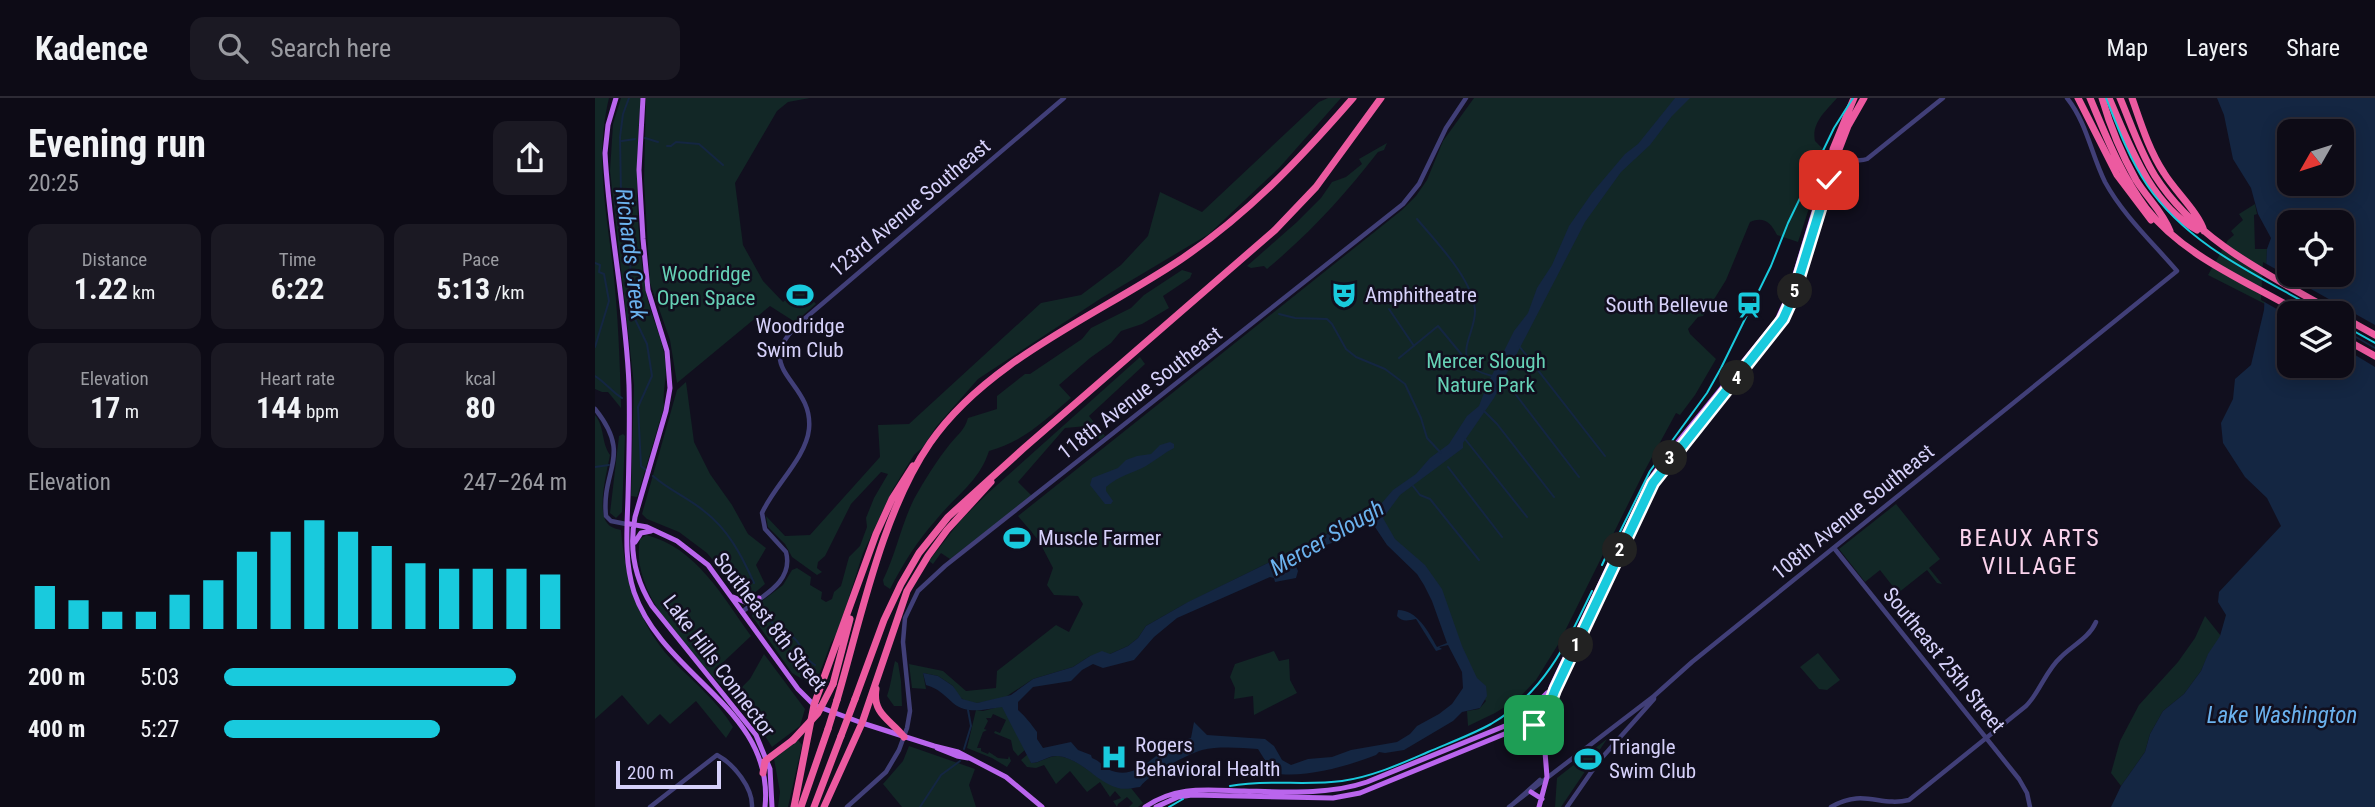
<!DOCTYPE html>
<meta charset="utf-8">
<style>
:root{--surface:#0d0b16;--page:#1b1923;--text:#f1f3f6;--muted:#9a9ba1;--line:#2d2b35;--accent:#19cadd}
body{margin:0;font-family:"Roboto Condensed",sans-serif;background:var(--page);color:var(--text);height:100vh;display:flex;flex-direction:column;font-size:26px;white-space:nowrap}
*{box-sizing:border-box;margin:0}
p{font-size:23px;color:var(--muted)}
.icon{flex:none;width:38px;height:38px;fill:none;stroke:currentColor;stroke-width:2;stroke-linecap:round;stroke-linejoin:round}
.map{position:relative;flex:1;overflow:hidden}
.sheet{display:flex;flex-direction:column;background:var(--surface);width:595px}
.sheet>*{flex:none}
.needle{width:46px;rotate:231deg}
.buttons{position:absolute;left:1682px;top:21px;display:grid;gap:14px}
.buttons a{display:grid;place-items:center;width:77px;height:77px;border-radius:14px;background:var(--surface);box-shadow:0 4px 18px #0003,0 0 0 2px var(--line);font-size:35px}
.scale{position:absolute;left:21px;bottom:18px;width:105px;box-sizing:border-box;padding-left:7px;border:4px solid #d6d1fa;border-top:0;font-size:19px;line-height:24px;white-space:nowrap;color:#d6d1fa;-webkit-text-stroke:5px #110f1e;paint-order:stroke}
.pin{position:absolute;display:grid;place-items:center;width:60px;height:60px;color:#fff;margin:-30px;border-radius:14px;box-shadow:0 4px 10px #0006}
.km{position:absolute;width:35px;height:35px;margin:-18px;border-radius:50%;background:#222;color:#fff;font-size:19px;line-height:35px;text-align:center}
.round{display:grid;place-items:center;flex:none;width:74px;height:74px;border-radius:14px;background:var(--page)}
.headline{display:flex;align-items:center;justify-content:space-between;height:119px;padding:0 28px}
h1{font-size:38px;font-weight:700;line-height:52px}
.metrics{display:grid;grid-template-columns:repeat(3,1fr);gap:10px;height:119px;padding:7px 28px}
.metrics div{display:grid;align-content:center;border-radius:14px;background:var(--page);text-align:center}
.metrics b{font-size:30px;font-weight:700}
.metrics small{font-size:19px;font-weight:400}
.metrics p{font-size:19px}
.chart{height:196px;padding:14px 28px}
.chart p{display:flex;justify-content:space-between}
.chart svg{width:100%;height:126px;margin-top:7px;stroke:var(--accent);stroke-width:6}
ul{padding:0 28px;list-style:none;font-size:23px}
li{display:grid;grid-template-columns:112px 84px 1fr;align-items:center;height:52px}
li i{height:18px;border-radius:9px;background:var(--accent)}
header{display:flex;align-items:center;gap:42px;box-sizing:border-box;height:98px;padding:0 35px;background:var(--surface);border-bottom:2px solid var(--line)}
header strong{font-size:33px}
nav{display:flex;gap:38px;margin-inline-start:auto;font-size:24px}
.search{width:490px;height:63px;background:var(--page);display:flex;align-items:center;gap:18px;box-sizing:border-box;padding:0 24px;border-radius:14px;color:var(--muted);font-size:26px}
main{display:flex;flex:1;min-height:0}
.map>svg:first-child{display:block}
.green{fill:#122726}
.water{fill:#142642;fill-rule:evenodd}
.pier{fill:#110f1e}
.lines{fill:none;stroke-linecap:round;stroke-linejoin:round}
.stream{stroke:#142642;stroke-width:2}
.minor{stroke:#413f78;stroke-width:4.5}
.major{stroke:#ba65ed;stroke-width:5}
.highway{stroke:#ec5aa0;stroke-width:7}
.tram{stroke:#19cadd;stroke-width:2}
.highway-bridge{stroke:#ec5aa0;stroke-width:7}
.route-casing{stroke:#fff;stroke-width:14}
.route{stroke:#19cadd;stroke-width:9}
.labels{text-anchor:middle;dominant-baseline:central;stroke-width:5;stroke-linejoin:round;paint-order:stroke}
.street-label{font-size:21px;fill:#d6d1fa;stroke:#110f1e}
.park-label{font-size:21px;fill:#66d1b6;stroke:#110f1e}
.poi-label{font-size:21px;fill:#d6d1fa;stroke:#110f1e;text-anchor:start}
.water-label{font-size:23px;font-style:italic;fill:#6bb2ee;stroke:#110f1e}
.quarter-label{font-size:24px;letter-spacing:2px;fill:#fad3ec;stroke:#110f1e}
</style>
<header>
<strong>Kadence</strong>
<div class="search"><svg class="icon" aria-label="search" viewBox="0 0 24 24"><circle cx="10" cy="10" r="6"/><path d="M15 15l6 6"/></svg>Search here</div>
<nav><a>Map</a><a>Layers</a><a>Share</a></nav>
</header>
<main>
<section class="sheet">
<div class="headline"><div><h1>Evening run</h1><p>20:25</p></div><a class="round"><svg class="icon" aria-label="share" viewBox="0 0 24 24"><path d="M12 15V3M7 8l5-5 5 5M5 13v7h14v-7"/></svg></a></div>
<div class="metrics">
<div><p>Distance</p><b>1.22<small> km</small></b></div>
<div><p>Time</p><b>6:22</b></div>
<div><p>Pace</p><b>5:13<small> /km</small></b></div>
</div>
<div class="metrics">
<div><p>Elevation</p><b>17<small> m</small></b></div>
<div><p>Heart rate</p><b>144<small> bpm</small></b></div>
<div><p>kcal</p><b>80</b></div>
</div>
<div class="chart"><p><span>Elevation</span>247–264 m</p>
<svg viewBox="0 0 160 44" preserveAspectRatio="none"><path d="M5 44V29M15 44V34M25 44V38M35 44V38M45 44V32M55 44V27M65 44V17M75 44V10M85 44V6M95 44V10M105 44V15M115 44V21M125 44V23M135 44V23M145 44V23M155 44V25"/></svg>
</div>
<ul>
<li><b>200 m</b>5:03<i style="width:85%"></i></li>
<li><b>400 m</b>5:27<i style="width:63%"></i></li>
</ul>
</section>
<div class="map">
<svg width="1780" height="709" viewBox="0 0 1780 709">
<rect width="100%" height="100%" fill="#110f1e"/>
<!-- green -->
<path class="green" d="M0,0H14C0,58 11,111 18,170C23,216 25,263 26,310L13,294H7L0,291Z
M26,0H46C40,65 40,129 51,194C55,217 67,238 70,261C73,279 67,292 69,309L42,399L36,398L39,287L15,73L18,26Z
M51,0H215L193,4L182,13L140,85L148,147L168,183L188,204L206,189L221,206L200,224L175,208L82,285L75,242L55,185L49,83Z
M733,0H746L684,70L614,136L505,201L383,281L341,329L328,349L319,357L298,391L268,455L243,534L236,545L221,585L217,587L197,575L157,518L158,510L188,487L197,472L202,470L216,479L215,487L227,494L226,501L231,504L237,501L239,494L246,488L254,459L265,448L272,429L271,420L279,400L293,376L286,374L256,406L230,458L223,464L222,470L227,474L222,477L197,459L190,446L173,429L171,418L190,438L215,437L285,359L283,327L314,326L446,205L486,197L526,167L553,138L565,94L607,114L724,4Z
M879,0H1242C1231,13 1216,25 1220,43L1230,53L1231,58L1203,144L1182,137C1176,124 1168,118 1155,124L1131,182L1113,211L1108,218L1103,219L1093,231L1095,236L1121,261L1100,297L1085,317L1081,315L1050,372L964,545L941,582L923,601L900,615L873,628L872,613L884,611L891,603L875,579L830,477L776,414L588,507L551,528L543,540L533,548L515,556L495,558L478,569L438,581L409,600L382,605L372,604L363,598L358,588L343,578L328,575L331,591L317,590L314,566L348,573L371,593L401,590L402,573L461,527L474,534L488,506L483,498L459,497L452,487L458,470L444,443L423,418L807,112L821,98L832,82L848,43Z
M792,45L789,52L783,54C748,99 716,134 672,171L669,168L656,170L652,168L702,124L726,100L737,84L751,79L767,66L764,61Z
M1660,106L1662,116L1659,117L1660,151H1672L1670,206L1613,177L1633,142L1639,137L1636,133L1648,122L1644,116Z
M587,172L597,175L595,180L568,198L574,210L547,226L526,233L516,245L495,260L464,287L476,300C450,322 428,344 394,353C384,384 361,397 341,422C322,443 308,466 295,491L289,487L288,482C301,456 306,427 319,401C329,383 342,362 355,346C363,336 369,333 373,320L402,311V298L430,276H435L487,241L496,230L536,210L549,197Z
M545,259L550,266L494,318L510,338L505,342L492,328L470,330L423,384L437,398L355,461L346,455L338,466L334,463L365,423L392,396Z
M91,284L99,344L115,376L137,407L153,436L171,450L161,467L170,486L155,499L145,495L112,455L84,434L52,421L47,416L82,292Z
M0,317C10,329 6,344 15,357C12,374 0,417 15,428C18,430 22,431 26,432C30,480 43,525 76,561C97,583 122,602 138,629L131,640L101,603L75,626L65,616L53,627L27,597L0,621Z
M28,336L30,338L27,414L21,420L15,415L24,338Z
M1301,406L1345,461L1334,470L1347,486L1342,485L1332,472L1303,495L1285,472L1270,484L1244,451Z
M51,437C101,449 128,499 156,538L121,571L143,593L155,581L169,556L210,611L205,628L177,649C171,640 166,630 159,622C121,577 32,506 45,441Z
M1610,518L1626,538L1613,557L1606,573L1589,596L1568,613L1555,636L1550,654L1526,688L1516,675L1525,643L1544,607L1583,564L1600,540Z
M679,553L684,563L694,561L695,582L702,595L659,617L658,598L639,601L640,590L635,579L640,566Z
M1223,555L1245,582L1232,592L1224,591L1205,569Z
M300,563L303,565L306,583L307,608H299L292,598C296,587 297,575 300,563Z
M407,608L431,651L423,658L418,652L416,642L399,635L400,633L405,635L411,622L398,616L396,620H391L393,623L389,631L392,632L388,634L382,650H386V653L393,656L394,654L403,660L413,661L414,658L416,663L412,669L397,660L372,650L381,612L388,613Z
M1012,641L966,709H960L962,680Z
M203,642L207,647L193,709H183L185,694L179,661Z
M314,648L380,671L374,687L381,709H307L288,686L308,663Z
M433,656L436,665C446,665 454,657 464,658C491,662 508,693 536,690L548,705L543,709H534L538,705L532,699L523,706L522,709L518,703L526,700L520,693L515,699L505,684L492,694L475,673L461,686L449,667L441,670L432,669L426,662Z"/>
<!-- water -->
<path class="water" d="M1080,0H1095L1077,18L1055,47L1026,74L990,124L899,300L868,345V350L805,397L788,420L800,441L830,467L847,491L867,548L882,580L891,588L892,598L885,610L867,614L858,623L809,652L790,655L784,654L781,657C753,668 708,681 678,675L663,651C646,650 624,648 607,652C591,657 554,676 545,689C537,690 530,692 523,690C501,684 487,661 463,658C453,657 446,665 436,665L407,609C391,611 372,617 358,605C348,596 344,591 331,587L328,575L343,578L358,588L367,601L382,605L416,597L438,581L478,569L495,558L507,553L515,556L533,548L543,540L551,528L593,504L780,413L798,392L821,376L835,360L854,346L872,318L884,308L892,287L919,233L933,215L942,190L957,167L974,128L997,95L1030,56L1043,46ZM773,427L780,429L792,447L822,476L829,487L837,503L852,545L842,549C833,533 822,512 803,512L802,518C808,525 814,522 821,521L841,553L847,551L844,549L853,547L867,574L868,590L857,606L844,616L822,628L815,636L802,644L756,652L737,659L713,661L696,667L687,662L679,648L670,641L612,637L599,624L596,640C590,642 585,643 580,646C560,654 546,679 521,674C510,672 506,663 497,660L496,657L483,652L476,644L448,650L442,641V634C436,626 431,619 423,612V604L438,589L476,583L487,572L498,566L508,570L539,562L559,539L582,520L675,479L679,480L680,484L701,480L703,473L700,466L709,455L745,442L757,433Z
M1622,0H1780V709H1516L1526,688L1550,654L1555,636L1568,613L1589,596L1606,573L1613,556L1625,538L1631,517L1623,504L1624,494L1686,428L1672,400L1650,379L1628,345L1626,325L1638,301L1640,281L1656,267L1669,212L1672,151L1676,140L1663,116L1656,90L1638,61L1629,17ZM1694,33H1746V86H1694ZM1694,124H1746V177H1694ZM1694,215H1746V268H1694Z
M575,344L579,346V350C569,355 561,362 551,368C536,376 525,377 511,389V393L518,403L516,406H510L495,387L497,380L523,370L531,362L542,358L556,356L565,347Z"/>
<!-- pier -->
<path class="pier" d="M1668,164L1780,227V249L1747,230L1746,215H1721L1701,204L1719,215H1694V218L1666,202Z
M1747,232L1780,251V269L1747,249Z"/>
<g class="lines">
<!-- stream -->
<path class="stream" d="M34,0L28,16L25,39L26,96L31,119L40,221L52,246L57,278L43,309L46,368L51,372
M50,40L63,44
M27,43L40,41
M72,48H76L81,44L104,46L128,67
M822,121C842,145 877,180 880,212C881,228 868,246 872,260C875,272 887,275 897,278
M0,165L5,167L4,174L9,176L14,203L0,249
M794,211L819,248
M684,216L700,220L732,221L737,226L751,251L761,259L790,271L810,286L826,320L832,340L846,355
M924,248L1010,358
M804,260L843,228L872,263
M0,278C10,284 17,294 27,300
M908,280L984,379
M889,313L902,326L959,399
M870,341L932,419
M0,369L14,367
M853,369L907,439
M58,378C74,392 93,400 109,413C133,431 147,458 159,485
M818,388L825,397L835,401L884,462
M167,508C179,534 183,524 199,540C210,550 204,557 220,567
M369,651L376,628L373,612
M325,709L346,677L365,663"/>
<!-- minor -->
<path class="minor" d="M1243,54C1253,59 1261,65 1272,61L1348,0
M0,311C38,358 6,371 11,418L16,423L31,426
M1239,450L1424,681L1432,695L1435,709
M147,514C167,498 199,484 191,454L170,431L167,415C179,388 211,360 214,331C219,281 151,272 207,223L469,0
M918,706L945,682
M55,709L122,657C139,666 158,690 157,709
M252,709L291,674L304,652L312,630L315,613L308,544L310,520L323,493L350,468L808,106L824,86L851,30L871,0
M914,709L1059,598L1097,564L1582,173C1558,145 1528,117 1510,84C1496,56 1492,25 1472,0
M972,709L1004,663L1059,601V598
M1236,709C1269,690 1284,709 1314,702L1431,608C1445,594 1451,572 1466,559C1478,547 1494,540 1501,524"/>
<!-- major -->
<path class="major" d="M21,0L13,27L10,55C14,133 31,209 34,287C35,324 34,362 33,399C32,431 29,463 39,494C68,579 180,611 170,709
M48,0L44,72L48,141L53,192L72,253L75,290L71,313L40,419C34,450 40,481 57,508L161,637L175,671L177,709
M1051,398L1069,368L1171,245L1192,214L1243,54
M35,426L52,429L82,443L113,467L203,591L219,607L267,625L339,648L363,654L411,679L447,709
M40,444L46,435L56,433
M138,499L150,504L164,500
M929,618L952,595
M951,642L952,610L992,524
M342,650L362,658L373,660
M936,694L947,701
M550,709C582,687 612,692 649,693C689,694 734,697 772,684L932,619L949,617
M561,709L583,699L597,697L738,700L765,695L929,628L946,617
M944,709L952,679L947,616L957,587L1054,383L1073,356L1182,222L1194,196L1238,51"/>
<!-- highway -->
<path class="highway" d="M1483,0L1522,77L1556,122
M1495,0C1511,38 1526,77 1551,110C1589,159 1654,184 1706,215
M1507,0C1515,28 1527,57 1541,82C1552,100 1568,114 1575,133
M1514,0C1534,46 1555,106 1602,132
M1525,0C1536,26 1545,54 1560,78C1602,144 1676,178 1741,215
M1537,0C1546,26 1554,52 1569,75C1580,93 1604,115 1609,133
M1238,51L1259,0
M1243,54L1253,28L1269,0
M1746,218L1780,237
M1746,239L1780,258
M238,586L255,521
M281,591C277,616 296,622 309,639
M260,601L289,522L306,486L324,455L353,419L429,350L680,132L721,89L786,0
M242,602C266,520 287,415 335,345C392,262 503,217 585,162C652,117 705,61 758,0
M168,675L170,663L198,642
M199,709L219,607L281,436L297,401L318,368
M206,709L233,631
M219,709L246,638
M229,709L267,625L312,493L333,458L352,432L396,384"/>
<!-- tram -->
<path class="tram" d="M1511,0C1523,30 1534,60 1552,87C1594,149 1666,179 1729,215
M1746,226L1780,245
M1020,444L1055,373L1112,295L1126,270L1176,168L1193,125L1239,30L1258,0
M1007,467L1013,454
M635,688C672,681 710,688 747,683C777,679 805,666 833,654C854,645 876,637 896,626C949,595 972,545 997,493
M574,709L588,701"/>
<!-- highway-bridge -->
<path class="highway-bridge" d="M233,631L242,602
M246,638L260,601
M198,642L223,615L238,586"/>
</g>
<g class="lines">
<!-- route casing -->
<g class="route-casing">
<path id="route" d="M939,627L932,626L951,616L960,592L1058,385L1188,221L1198,199L1234,82"/>
</g>
<!-- route -->
<use href="#route" class="route"/>
</g>
<!-- icons -->
<defs>
<g id="stadium-bare" transform="scale(2.1)"><path d="M0-5a6.5 5 0 1 0 0 10a6.5 5 0 1 0 0-10ZM-3.5-1.8h7v3.6h-7Z" fill="#19cadd" stroke="#110f1e" stroke-width="2.5" paint-order="stroke"/></g>
<g id="theatre-bare" transform="scale(2.1)"><path d="M-5-5.5Q0-4 5-5.5V0Q5 5 0 6Q-5 5-5 0ZM-3.3-2.5H-1v1.5H-3.3ZM1-2.5H3.3v1.5H1ZM-2.8 1Q0 5.5 2.8 1Z" fill="#19cadd" stroke="#110f1e" stroke-width="2.5" paint-order="stroke"/></g>
<g id="station-bare" transform="scale(2.1)"><path d="M-3-6H3Q5-6 5-4V2Q5 4 3 4L4.5 6H3L1.5 4h-3L-3 6H-4.5L-3 4Q-5 4-5 2V-4Q-5-6-3-6ZM-3.5-4v3h7v-3ZM-3.5 1v1.5H-2V1ZM2 1v1.5H3.5V1Z" fill="#19cadd" stroke="#110f1e" stroke-width="2.5" paint-order="stroke"/></g>
<g id="hospital-bare" transform="scale(2.1)"><path d="M-5-5h3v3.5h4V-5h3V5h-3V1.5h-4V5h-3Z" fill="#19cadd" stroke="#110f1e" stroke-width="2.5" paint-order="stroke"/></g>
</defs>
<g fill-rule="evenodd">
<use href="#stadium-bare" x="205" y="197"/>
<use href="#theatre-bare" x="749" y="197"/>
<use href="#station-bare" x="1154" y="207"/>
<use href="#stadium-bare" x="422" y="440"/>
<use href="#hospital-bare" x="519" y="659"/>
<use href="#stadium-bare" x="993" y="661"/>
</g>
<g class="labels">
<!-- street labels -->
<g class="street-label">
<text transform="translate(315 110) rotate(-40)">123rd Avenue Southeast</text>
<text transform="translate(545 295) rotate(-38)">118th Avenue Southeast</text>
<text transform="translate(1258 414) rotate(-39)">108th Avenue Southeast</text>
<text transform="translate(175 524) rotate(52)">Southeast 8th Street</text>
<text transform="translate(1349 562) rotate(51)">Southeast 25th Street</text>
<text transform="translate(124 568) rotate(53)">Lake Hills Connector</text>
</g>
<!-- park labels -->
<g class="park-label">
<text x="111" y="176">Woodridge<tspan x="111" dy="24">Open Space</tspan></text>
<text x="891" y="263">Mercer Slough<tspan x="891" dy="24">Nature Park</tspan></text>
</g>
<!-- poi labels -->
<g class="poi-label">
<text x="770" y="197">Amphitheatre</text>
<text x="1133" y="207" text-anchor="end">South Bellevue</text>
<text x="205" y="228" text-anchor="middle">Woodridge<tspan x="205" dy="24">Swim Club</tspan></text>
<text x="443" y="440">Muscle Farmer</text>
<text x="540" y="647">Rogers<tspan x="540" dy="24">Behavioral Health</tspan></text>
<text x="1014" y="649">Triangle<tspan x="1014" dy="24">Swim Club</tspan></text>
</g>
<!-- water labels -->
<g class="water-label">
<text transform="translate(36 156) rotate(83)">Richards Creek</text>
<text transform="translate(732 440) rotate(-30)">Mercer Slough</text>
<text x="1687" y="617">Lake Washington</text>
</g>
<!-- quarter labels -->
<g class="quarter-label">
<text x="1435" y="440">BEAUX ARTS<tspan x="1435" dy="28">VILLAGE</tspan></text>
</g>
</g>
</svg>
<div class="buttons">
<a><svg class="needle" viewBox="-14 -14 28 28"><path d="M0-13l5 13h-10z" fill="#e53935"/><path d="M0 13l5-13h-10z" fill="#9a9ba1"/></svg></a>
<a><svg class="icon" aria-label="locate" viewBox="0 0 24 24"><circle cx="12" cy="12" r="6"/><path d="M12 2v4M12 18v4M2 12h4M18 12h4"/></svg></a>
<a><svg class="icon" aria-label="layers" viewBox="0 0 24 24"><path d="M12 4l9 5-9 5-9-5zM3 14l9 5 9-5"/></svg></a>
</div>
<div class="scale">200 m</div>
<div class="pin" style="left:939px;top:627px;background:#1e9e55"><svg class="icon" aria-label="arrive" viewBox="0 0 24 24"><path d="M6 21V4h12l-3 4 3 4H6"/></svg></div>
<div class="pin" style="left:1234px;top:82px;background:#d93025"><svg class="icon" aria-label="check" viewBox="0 0 24 24"><path d="M5 12l5 5 9-10"/></svg></div>
<b class="km" style="left:981px;top:547px">1</b>
<b class="km" style="left:1025px;top:452px">2</b>
<b class="km" style="left:1075px;top:360px">3</b>
<b class="km" style="left:1142px;top:280px">4</b>
<b class="km" style="left:1200px;top:193px">5</b>
</div>
</main>
